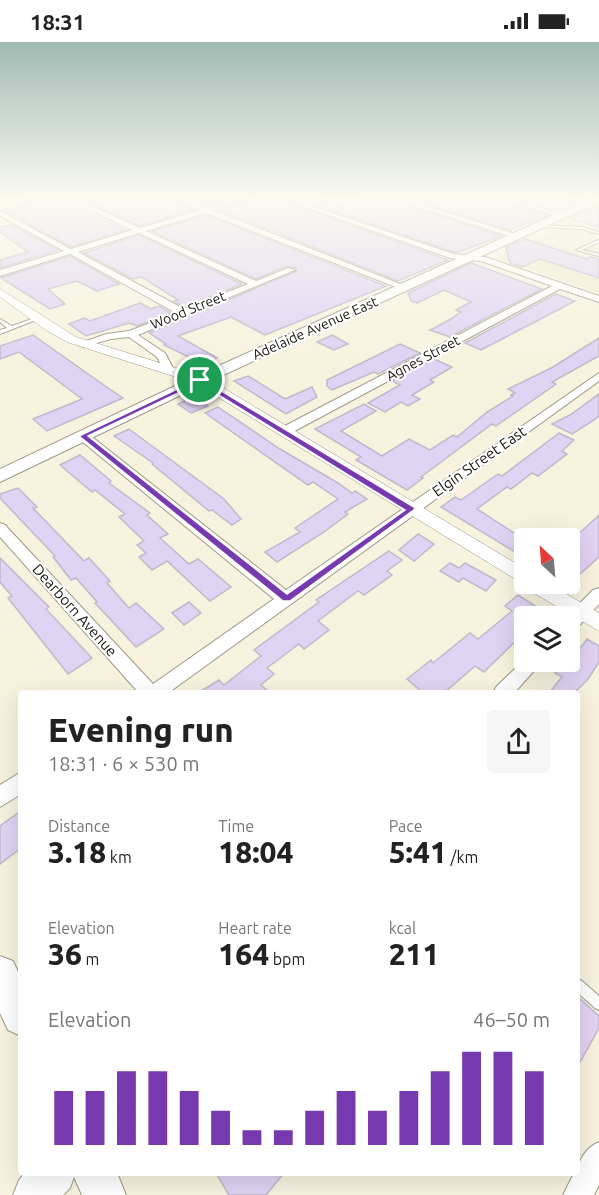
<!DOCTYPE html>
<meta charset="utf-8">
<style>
:root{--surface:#fff;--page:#f6f6f6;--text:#222;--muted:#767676;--accent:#7739ae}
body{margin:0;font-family:Ubuntu,sans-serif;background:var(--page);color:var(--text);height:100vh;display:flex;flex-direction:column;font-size:22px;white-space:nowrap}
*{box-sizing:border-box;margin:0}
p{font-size:20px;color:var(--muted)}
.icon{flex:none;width:33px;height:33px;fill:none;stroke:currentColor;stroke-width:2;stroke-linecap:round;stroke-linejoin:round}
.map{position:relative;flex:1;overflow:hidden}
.sheet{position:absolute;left:18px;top:648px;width:562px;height:486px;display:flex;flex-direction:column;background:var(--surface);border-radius:6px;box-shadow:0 6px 24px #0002}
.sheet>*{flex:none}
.needle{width:39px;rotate:334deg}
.buttons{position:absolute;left:514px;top:486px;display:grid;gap:12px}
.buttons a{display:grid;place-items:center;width:66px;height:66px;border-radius:6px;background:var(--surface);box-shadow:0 6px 24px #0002;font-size:30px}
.pin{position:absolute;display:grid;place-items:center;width:51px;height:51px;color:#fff;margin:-26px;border:3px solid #fff;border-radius:50%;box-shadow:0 2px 6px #0007}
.round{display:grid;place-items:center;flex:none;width:63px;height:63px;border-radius:6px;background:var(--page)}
.headline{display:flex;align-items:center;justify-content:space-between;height:102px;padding:0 30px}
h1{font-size:33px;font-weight:800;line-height:45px}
.metrics{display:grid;grid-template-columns:repeat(3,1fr);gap:9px;height:102px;padding:6px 30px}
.metrics div{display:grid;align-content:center}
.metrics b{font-size:30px;font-weight:800}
.metrics small{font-size:16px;font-weight:400}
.metrics p{font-size:16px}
.chart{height:168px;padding:12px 30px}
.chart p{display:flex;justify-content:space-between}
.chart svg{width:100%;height:108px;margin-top:6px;stroke:var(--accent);stroke-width:6}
.status{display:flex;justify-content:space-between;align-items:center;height:42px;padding:0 30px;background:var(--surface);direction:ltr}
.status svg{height:16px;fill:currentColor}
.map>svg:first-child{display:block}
.built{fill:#f0ebcf}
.building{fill:#e1d3f4;stroke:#c0b8ca;stroke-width:1.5}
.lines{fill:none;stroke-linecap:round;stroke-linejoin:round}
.service-casing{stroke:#9d9987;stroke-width:2}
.minor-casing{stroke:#9d9987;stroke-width:2}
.tertiary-casing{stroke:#9d9987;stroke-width:1}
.secondary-casing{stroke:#9d9987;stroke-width:2}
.service{fill:#fff;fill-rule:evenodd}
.minor{fill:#fff;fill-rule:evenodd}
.tertiary{fill:#fff;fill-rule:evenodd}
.secondary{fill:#fff;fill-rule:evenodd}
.route{fill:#7739ae;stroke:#fff;stroke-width:1.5;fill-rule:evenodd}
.labels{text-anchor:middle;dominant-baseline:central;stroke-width:4.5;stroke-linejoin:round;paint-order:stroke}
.far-street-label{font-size:14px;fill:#17150e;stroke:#fff}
.street-label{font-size:15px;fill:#17150e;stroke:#fff}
</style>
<div class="status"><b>18:31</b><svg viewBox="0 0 49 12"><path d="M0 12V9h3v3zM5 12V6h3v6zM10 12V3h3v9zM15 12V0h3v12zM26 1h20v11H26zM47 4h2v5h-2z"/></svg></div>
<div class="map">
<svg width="599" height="1153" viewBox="0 0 599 1153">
<rect width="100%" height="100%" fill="#f7f3df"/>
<!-- built -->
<path class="built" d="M599,169V251L495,216Z"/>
<!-- building -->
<path class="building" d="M45,156H64L69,162L126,188L71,205L6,169L44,158Z
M92,156H170L193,168L140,184L83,158Z
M183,156H237L210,163Z
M268,156L290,162L448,218L398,239L220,168L245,160V163Z
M310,156L342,164L367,156H389L390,158L501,194L459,210H454L302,158Z
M406,156H494L495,158L547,173L510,188Z
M513,156H561L577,160L558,168Z
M594,165L599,166V185L569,176Z
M206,173L386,244L265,293L231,275L178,294L217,316L212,318L214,320L200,326L187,318L191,316L164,303L166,302L149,291L297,229L296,226L287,224L256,237L152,189Z
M11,183L58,208L0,226V218L28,210L0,190V185Z
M139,193L242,242L184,265L174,259L178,258L142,235L133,237L84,211Z
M525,197L587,217L591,215L599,217V236L540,217L522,225L510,221L506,205Z
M70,214L119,242L97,249L77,239L48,247L65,262L50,267L1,236Z
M471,221L542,247L450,295L430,288L453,276H452L461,270L456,268L471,260L444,248L417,261L411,259L408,251Z
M556,252L575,259L481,308L465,301Z
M140,261L151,267L159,264L171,271L137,284L129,281L86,294L69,282L84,276L90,279Z
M33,293L108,346L123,356L47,389L33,377L82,357L19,310L0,317V304Z
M332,293L348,302L334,308L317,300Z
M599,296V314L552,340L556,342L496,384L492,382L421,435L423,436L407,448L356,418L361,415L315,387L364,362L376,369L341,389L382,414L409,397L430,408L453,393L457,395L487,370L513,354L511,353L515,351L508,347L553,325Z
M400,302L420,311L378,332L374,330L332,348L327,344V338Z
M434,317L452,325L430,338L434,340L412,353L420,357L408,364L401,360L385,370L368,361L400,343L392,339Z
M248,334L285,357L312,345L317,355L286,372L234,339Z
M599,352V374L591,380L572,392L552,382L570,373Z
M195,354L208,364L191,371L178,362Z
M218,365L280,407L338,441L352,451L355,449L367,457L345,470L348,472L324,490L277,520L265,510L300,490L295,486L338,457L313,440L308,443L205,371Z
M129,387L224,457L241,477L232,483L212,468L209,469L152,422L153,421L114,394Z
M559,391L574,398L562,409L567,412L538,434L532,431L511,447L507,445L477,467L525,498V516L441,465L455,455L461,458L498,432L502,434Z
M80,413L111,439L109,441L150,471L147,473L168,492L160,496L189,522L198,517L231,545L210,559L167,519L152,528L139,515L146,511L137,503L144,499L119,475L125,472L95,448L92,450L60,423Z
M18,446L37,465L33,466L84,519L89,516L110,539L107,541L129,566L136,561L164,587L136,605L95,561L97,560L76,536L71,538L53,515L55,514L0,456V452Z
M599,473V515L570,541V500Z
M418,492L434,502L414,519L399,508Z
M389,509L402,518L387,529L392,533L364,553L358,549L318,579L329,588L304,607L299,602L267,626L274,632L261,643L270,651H198L219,638L224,643L261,614L254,608L319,560L316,558Z
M0,516L49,565L46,567L92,616L68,632L8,556L12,554L0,540Z
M450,521L459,526L465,521L496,538L486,549L463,536L459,540L440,529Z
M518,553L551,574H525V590L484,630L475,624L444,651H423L407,637L431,618L433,621L470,591L478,597L512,569L505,564Z
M189,560L201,571L184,583L172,571Z
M587,597L599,604V620L588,637L574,651H549L562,635L555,631L570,620Z
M21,769V806L0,822V784Z
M578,955L599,974V986L578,1024Z
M216,1131H284L266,1153H229Z"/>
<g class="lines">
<!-- service casing -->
<g class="service-casing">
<path id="service" d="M538,183L581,185L599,190V192L581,187L539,185Z
M599,198V200L582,208L599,212V214L576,208Z
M37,275L41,276L0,292V288L7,286L0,280V277L12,284Z
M578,937L582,939L599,954V968L595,966L578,951Z"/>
</g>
<!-- minor casing -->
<g class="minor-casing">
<path id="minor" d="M33,156H43L0,168V164Z
M66,156H74L140,186L199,168L172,156C184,156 193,164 205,165C217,167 235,156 249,156L213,168L408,245L401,247L206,171L146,189L256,239L288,226L295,228L138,293L165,311L173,326L168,329L164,328L157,315L129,295L111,297L83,305L78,302L106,292L129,289L176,271L70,212L0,234V228L64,209L0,174V169L71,207L132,188ZM139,191L248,242L184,267L78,210Z
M279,156H288L454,212L485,215L599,254V260L560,247L289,392H281V386L552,244L481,219L450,216Z
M391,156H400L522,194L515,196Z
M496,156H506L566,173L562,175Z
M599,331V339L168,651H139L0,495V481L5,483L153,642L274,557L79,397L77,394L79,391H87L286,548Z
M599,546V562L576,587L570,589V574H567L593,548Z
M525,617V620H542L514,651H493L496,645Z
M21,730V752L0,765V743Z
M599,1100V1143L594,1153H563L574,1131H578C578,1117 587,1105 599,1100Z"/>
</g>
<!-- tertiary casing -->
<g class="tertiary-casing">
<path id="tertiary" d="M0,247L76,295L205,335L525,527V542H549L599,571V589L527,547L525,543L195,341L67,300L46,288L0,255Z"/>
</g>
<!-- secondary casing -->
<g class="secondary-casing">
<path id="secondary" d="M591,156H599V160L206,341L0,440V427L194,335Z
M0,914L13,919L21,936V994L8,988L0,971Z
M25,1131H117L126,1153H82L74,1135L70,1146L63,1153H13L19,1138Z"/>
</g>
<!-- service -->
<use href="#service" class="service"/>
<!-- minor -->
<use href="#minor" class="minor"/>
<!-- tertiary -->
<use href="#tertiary" class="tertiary"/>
<!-- secondary -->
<use href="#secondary" class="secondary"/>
</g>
<!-- sky -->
<linearGradient id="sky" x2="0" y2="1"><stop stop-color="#a1bab4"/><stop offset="0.49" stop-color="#fbfaf1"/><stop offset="1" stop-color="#fbfaf1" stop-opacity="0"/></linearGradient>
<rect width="599" height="317" fill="url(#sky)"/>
<!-- route -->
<path class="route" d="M200,336L414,465L415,467L290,559H283L79,394ZM199,341L405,468L287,552L88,394Z"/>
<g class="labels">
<!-- far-street labels -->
<g class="far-street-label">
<text transform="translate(188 268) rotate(-22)">Wood Street</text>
<text transform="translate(315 286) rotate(-24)">Adelaide Avenue East</text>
<text transform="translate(423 316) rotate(-28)">Agnes Street</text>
</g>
<!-- street labels -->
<g class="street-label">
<text transform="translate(479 419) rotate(-35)">Elgin Street East</text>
<text transform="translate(75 568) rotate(48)">Dearborn Avenue</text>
</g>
</g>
</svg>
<div class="buttons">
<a><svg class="needle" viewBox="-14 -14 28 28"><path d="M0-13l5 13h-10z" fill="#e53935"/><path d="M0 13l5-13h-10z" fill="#767676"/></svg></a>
<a><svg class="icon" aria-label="layers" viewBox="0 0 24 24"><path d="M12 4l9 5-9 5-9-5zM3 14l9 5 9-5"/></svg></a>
</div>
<div class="pin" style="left:200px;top:338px;background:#1e9e55"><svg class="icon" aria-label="arrive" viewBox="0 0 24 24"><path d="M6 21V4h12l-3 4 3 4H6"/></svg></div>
<section class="sheet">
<div class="headline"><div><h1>Evening run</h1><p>18:31 · 6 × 530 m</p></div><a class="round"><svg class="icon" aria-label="share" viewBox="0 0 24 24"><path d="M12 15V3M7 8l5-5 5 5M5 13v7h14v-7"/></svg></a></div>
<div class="metrics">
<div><p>Distance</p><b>3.18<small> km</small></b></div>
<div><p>Time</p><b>18:04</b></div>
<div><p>Pace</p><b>5:41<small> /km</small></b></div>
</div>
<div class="metrics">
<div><p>Elevation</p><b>36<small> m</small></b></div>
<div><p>Heart rate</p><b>164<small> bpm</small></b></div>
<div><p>kcal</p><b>211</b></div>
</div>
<div class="chart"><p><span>Elevation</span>46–50 m</p>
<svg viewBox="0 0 160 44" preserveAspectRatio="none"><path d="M5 44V22M15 44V22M25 44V14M35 44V14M45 44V22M55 44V30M65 44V38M75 44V38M85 44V30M95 44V22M105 44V30M115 44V22M125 44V14M135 44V6M145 44V6M155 44V14"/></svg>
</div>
</section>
</div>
